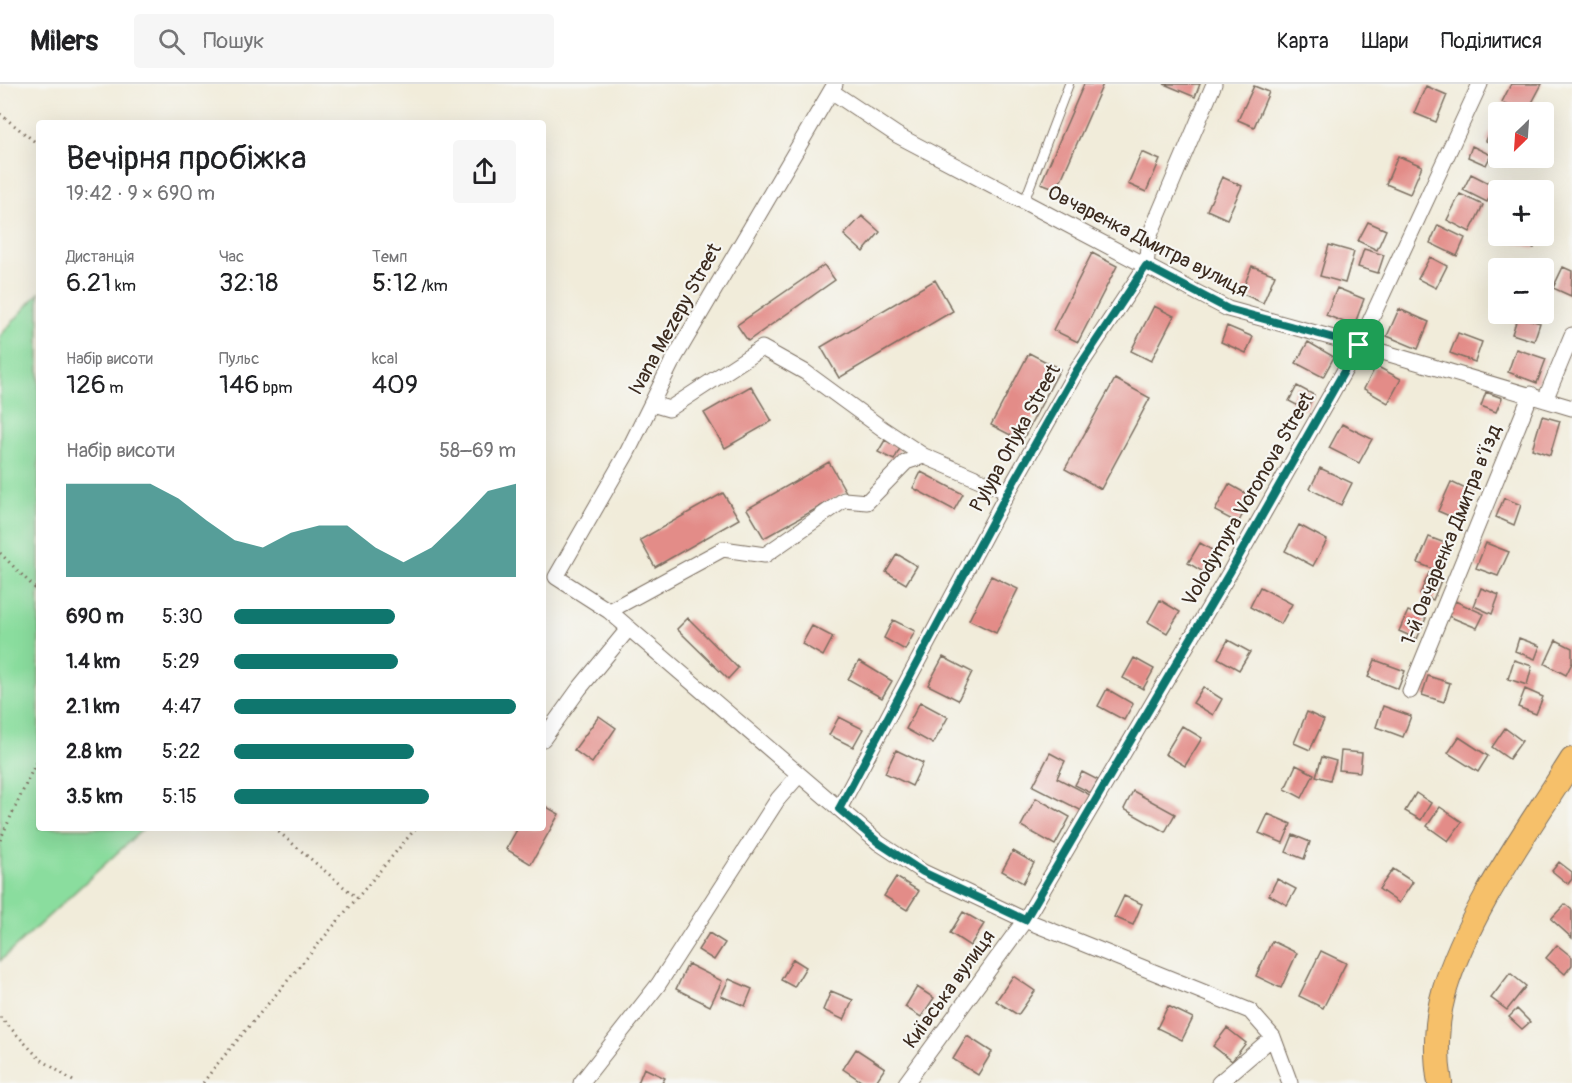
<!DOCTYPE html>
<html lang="uk">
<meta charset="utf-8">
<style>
:root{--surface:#fff;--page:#f6f6f6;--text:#202124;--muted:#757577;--line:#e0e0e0;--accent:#0f766e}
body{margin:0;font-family:Pangolin,sans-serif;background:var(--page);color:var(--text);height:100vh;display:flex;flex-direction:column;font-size:22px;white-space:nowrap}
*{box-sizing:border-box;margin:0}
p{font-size:20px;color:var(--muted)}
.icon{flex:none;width:33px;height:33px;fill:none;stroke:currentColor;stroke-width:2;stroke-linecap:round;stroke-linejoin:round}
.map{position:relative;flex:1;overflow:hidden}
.panel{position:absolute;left:36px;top:36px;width:510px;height:711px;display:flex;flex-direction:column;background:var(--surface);border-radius:6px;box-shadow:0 6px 24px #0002}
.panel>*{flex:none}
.needle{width:39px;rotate:205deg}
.tools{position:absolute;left:1488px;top:18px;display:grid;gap:12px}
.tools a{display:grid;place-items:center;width:66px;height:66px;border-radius:6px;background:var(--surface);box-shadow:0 6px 24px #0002;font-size:30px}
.pin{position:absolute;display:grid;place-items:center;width:51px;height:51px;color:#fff;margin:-26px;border-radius:12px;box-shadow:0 3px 9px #0006}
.round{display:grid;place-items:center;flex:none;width:63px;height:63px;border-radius:6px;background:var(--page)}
.summary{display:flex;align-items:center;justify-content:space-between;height:102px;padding:0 30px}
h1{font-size:33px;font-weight:600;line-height:45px}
.figures{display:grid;grid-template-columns:repeat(3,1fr);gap:9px;height:102px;padding:6px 30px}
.figures div{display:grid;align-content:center}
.figures b{font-size:26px;font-weight:600}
.figures small{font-size:16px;font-weight:400}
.figures p{font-size:16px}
.chart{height:168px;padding:12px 30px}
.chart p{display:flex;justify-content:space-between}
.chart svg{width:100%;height:108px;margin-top:6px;fill:var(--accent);opacity:.7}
ul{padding:0 30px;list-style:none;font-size:20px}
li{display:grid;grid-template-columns:96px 72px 1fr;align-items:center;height:45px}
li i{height:15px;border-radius:8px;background:var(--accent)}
header{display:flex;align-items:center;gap:36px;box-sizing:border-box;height:84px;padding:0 30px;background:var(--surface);border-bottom:2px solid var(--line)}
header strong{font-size:28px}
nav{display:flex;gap:33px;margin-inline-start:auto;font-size:21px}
.search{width:420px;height:54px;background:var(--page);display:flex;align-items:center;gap:15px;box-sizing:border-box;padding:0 21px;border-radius:6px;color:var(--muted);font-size:22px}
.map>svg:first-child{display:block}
.green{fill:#8add9e;stroke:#62845e;stroke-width:1.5}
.building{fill:#e38c88}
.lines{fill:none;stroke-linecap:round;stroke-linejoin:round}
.service-casing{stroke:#7b6e60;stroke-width:10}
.minor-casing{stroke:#7b6e60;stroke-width:17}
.trunk-casing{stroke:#7b6e60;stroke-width:26}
.path{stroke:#7b6e60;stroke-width:3;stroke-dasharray:1.5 4.5;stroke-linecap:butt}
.service{stroke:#fff;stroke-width:8}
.minor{stroke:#fff;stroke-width:15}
.trunk{stroke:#f6c06b;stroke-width:24}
.route-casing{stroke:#fff;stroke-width:12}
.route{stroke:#0f766e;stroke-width:8}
.labels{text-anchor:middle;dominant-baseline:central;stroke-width:4.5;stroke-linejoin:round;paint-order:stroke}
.street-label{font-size:20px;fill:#3b2a1e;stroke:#f6f6f2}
</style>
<header>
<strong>Milers</strong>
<div class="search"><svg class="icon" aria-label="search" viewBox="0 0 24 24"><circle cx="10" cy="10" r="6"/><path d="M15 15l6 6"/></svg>Пошук</div>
<nav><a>Карта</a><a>Шари</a><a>Поділитися</a></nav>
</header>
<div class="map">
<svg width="1572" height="999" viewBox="0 0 1572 999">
<rect width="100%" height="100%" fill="#f6f6f2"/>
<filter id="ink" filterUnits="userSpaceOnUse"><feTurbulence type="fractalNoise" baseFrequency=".0167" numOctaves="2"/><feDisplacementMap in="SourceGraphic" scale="12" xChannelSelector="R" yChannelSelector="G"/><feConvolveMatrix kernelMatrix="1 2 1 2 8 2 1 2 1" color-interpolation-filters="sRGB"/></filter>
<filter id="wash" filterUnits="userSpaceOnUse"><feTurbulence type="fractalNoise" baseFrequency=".008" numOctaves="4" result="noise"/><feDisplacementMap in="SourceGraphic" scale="24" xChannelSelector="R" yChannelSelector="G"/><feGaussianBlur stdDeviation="1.35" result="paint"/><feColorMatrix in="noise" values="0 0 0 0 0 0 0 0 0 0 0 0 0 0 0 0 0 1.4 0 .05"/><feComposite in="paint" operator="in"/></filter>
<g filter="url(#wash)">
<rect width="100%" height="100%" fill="#f1ecda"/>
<!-- green -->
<path class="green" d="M39,209V744H144L0,877V252Z"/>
<g id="blocks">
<!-- building -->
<path class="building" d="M1084,0H1103L1057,105L1041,99Z
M1164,0H1200L1195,13Z
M1511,0H1542L1527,28H1523L1502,18Z
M1254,2L1269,8L1254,43L1238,36Z
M1426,2L1447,11L1436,38L1414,29Z
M1498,30V63L1486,57Z
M1472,62L1491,71L1486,81L1468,73Z
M1142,68L1160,76L1146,108L1128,100Z
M1398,72L1422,82L1410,110L1386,100Z
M1471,90L1495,102L1487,118L1463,106Z
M1222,93L1242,102L1227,135L1207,126Z
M1460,110L1483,121L1470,148L1447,136Z
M862,132L880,148L863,168L844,151Z
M1368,138L1386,146L1377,166L1358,157Z
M1498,139V152H1538L1534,164L1494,151Z
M1438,141L1465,154L1457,172L1430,159Z
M1329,161L1354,168L1345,199L1320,192Z
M1364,165L1384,171L1378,189L1358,183Z
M1092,169L1117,182L1078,258L1053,246Z
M1430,173L1447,182L1436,204L1418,195Z
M824,181L835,196L748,257L737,241Z
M1252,182L1275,191L1263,219L1241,209Z
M1563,183L1572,187L1571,212L1553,204Z
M935,196L953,227L839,294L821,263Z
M1337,204L1364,215L1354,242L1326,231Z
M1154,222L1174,232L1151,277L1131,267Z
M1399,225L1429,238L1418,265L1387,252Z
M1518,232L1540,239L1534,257L1512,250Z
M1227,242L1253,253L1246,269L1221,258Z
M1458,249L1482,258L1475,278L1450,269Z
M1308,258L1334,273L1323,293L1296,279Z
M1516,265L1546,275L1537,299L1508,288Z
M1029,269L1060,285L1022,357L991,341Z
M1376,282L1401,295L1388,319L1364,305Z
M1115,295L1150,314L1101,405L1065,385Z
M751,302L772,337L725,364L704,329Z
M1297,302L1314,311L1306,326L1289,317Z
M1486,308L1502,314L1496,328L1481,322Z
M1542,332L1560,337L1550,371L1532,365Z
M1342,340L1372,355L1359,379L1329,364Z
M885,356L900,364L894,376L878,368Z
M829,378L846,408L764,454L747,425Z
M1320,384L1352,399L1341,421L1310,405Z
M921,388L963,410L954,426L913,404Z
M1451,398L1474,409L1461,437L1438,427Z
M1229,400L1252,413L1238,439L1215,427Z
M723,409L739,435L655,483L640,456Z
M1504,414L1521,421L1514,441L1496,433Z
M1299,441L1327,456L1313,482L1285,467Z
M1429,453L1450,461L1440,488L1418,479Z
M1200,459L1217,469L1205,489L1188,479Z
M1486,459L1509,468L1498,492L1476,484Z
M897,470L917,482L906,500L886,488Z
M1429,489L1442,494L1433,516L1420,510Z
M991,492L1018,505L996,549L969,536Z
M1260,503L1292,520L1281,540L1250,523Z
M1481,504L1499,511L1492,530L1474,522Z
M1160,516L1180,528L1167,549L1148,538Z
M1455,517L1484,530L1477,544L1448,532Z
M1408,527L1426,534L1417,555L1399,547Z
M688,534L738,584L728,595L677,545Z
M893,536L915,547L905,566L884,554Z
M812,542L833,553L823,572L802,560Z
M1519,554L1540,562L1535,575L1515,567Z
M1228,556L1250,568L1239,586L1218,574Z
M1556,556L1572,564V579L1566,591L1545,580Z
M943,573L972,588L958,616L928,601Z
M1134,574L1154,585L1143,605L1123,594Z
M1375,576L1405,587L1398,605L1368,593Z
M1514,576L1532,582L1527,601L1508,595Z
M859,577L892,597L882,614L848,595Z
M1428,592L1450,599L1444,618L1422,611Z
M1203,603L1222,615L1213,631L1193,619Z
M1107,605L1133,620L1124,636L1098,622Z
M1525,605L1543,613L1536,630L1518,623Z
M920,618L948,633L933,660L906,645Z
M1383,622L1411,632L1403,653L1376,643Z
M1307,628L1324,636L1310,666L1294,659Z
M599,632L616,644L592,679L574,666Z
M839,633L863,645L853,663L829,651Z
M1182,642L1202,654L1185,682L1165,670Z
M1505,644L1522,657L1509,675L1492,663Z
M1459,653L1488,672L1478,688L1448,669Z
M896,666L923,679L912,702L885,689Z
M1341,667L1362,669L1360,688L1339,686Z
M1050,669L1065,677L1057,694L1092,712L1084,728L1033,702Z
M1322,673L1336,677L1330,696L1316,692Z
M1296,681L1314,690L1302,714L1285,705Z
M1082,688L1098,696L1091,709L1075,701Z
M1133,707L1175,730L1165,748L1124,725Z
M1416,709L1431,719L1421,736L1405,727Z
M1036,714L1070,733L1055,761L1021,742Z
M543,721L559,730L531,780L506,765L518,744H543Z
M1440,723L1462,738L1448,757L1427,742Z
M1268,730L1291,740L1283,759L1259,749Z
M1293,751L1310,758L1304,775L1286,768Z
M1013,767L1034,779L1023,799L1002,787Z
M1559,778L1572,788V795L1568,800L1552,787Z
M1393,785L1413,798L1399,819L1379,805Z
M896,793L919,807L907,826L884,812Z
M1277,795L1296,805L1287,821L1269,811Z
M1124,812L1142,820L1133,841L1114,833Z
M1565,820L1572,826V854L1551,835Z
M963,828L984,840L970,862L950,849Z
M709,849L725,859L714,876L698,866Z
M1272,857L1297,869L1281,904L1256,892Z
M1557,861L1572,873V881L1565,890L1546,874Z
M1321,867L1346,879L1323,924L1299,912Z
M793,875L806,883L794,903L781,896Z
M688,880L722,897L710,922L676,905Z
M1510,889L1526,902L1507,926L1491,914Z
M1013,892L1035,907L1018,931L996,917Z
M729,895L752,905L745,922L721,912Z
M917,903L934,914L921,933L905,923Z
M831,907L853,916L844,936L823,926Z
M1168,922L1193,934L1182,956L1157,944Z
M1517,925L1530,938L1522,945L1509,933Z
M1227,944L1246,959L1232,977L1213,962Z
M967,952L992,968L978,991L953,975Z
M856,965L885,984L875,999H864L843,985Z
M644,984L665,994L662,999H638Z"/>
</g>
</g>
<g filter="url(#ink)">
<use href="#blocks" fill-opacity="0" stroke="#7b6e60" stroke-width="1.5"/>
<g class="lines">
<!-- service casing -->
<g class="service-casing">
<path id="service" d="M1024,118L1069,0"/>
</g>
<!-- minor casing -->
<g class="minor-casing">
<path id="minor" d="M835,0L671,280L627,369L556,493L609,527L879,759L923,788L1025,836L1250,927L1273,953L1290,999
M831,7L897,51L1228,225L1359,261L1572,324
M1545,316L1572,251
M652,320L669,325L762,264L805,288L883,345L924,372
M609,527L723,465L765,471L844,416L867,418L906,378L924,372L1008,408
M1410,607L1531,310
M543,655L579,605L629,544
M839,725L1008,408L1077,286L1146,182L1149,153L1214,0
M581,999L658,901L778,715L799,691
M906,999L1025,836L1230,488L1359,261L1480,0
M1219,999L1273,953"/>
</g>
<!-- trunk casing -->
<g class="trunk-casing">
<path id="trunk" d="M1440,999C1435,971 1436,936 1444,908C1469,825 1527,748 1572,676"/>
</g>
<!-- path -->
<path class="path" d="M0,30L39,61
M0,469L35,504L39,500
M274,744L357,814
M0,756L39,672
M0,933L39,974L76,999
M203,999L214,984L416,744"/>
<!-- service -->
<use href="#service" class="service"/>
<!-- minor -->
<use href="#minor" class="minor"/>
<!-- trunk -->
<use href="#trunk" class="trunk"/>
</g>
</g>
<g class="lines" filter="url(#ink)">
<!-- route casing -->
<g class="route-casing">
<path id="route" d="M1146,182L1228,225L1359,261L1230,488L1025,836L923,788L879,759L839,725L1008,408L1077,286Z"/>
</g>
<!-- route -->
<use href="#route" class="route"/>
</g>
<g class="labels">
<!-- street labels -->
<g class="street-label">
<text transform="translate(1148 157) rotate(27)">Овчаренка Дмитра вулиця</text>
<text transform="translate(675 235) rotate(-61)">Ivana Mezepy Street</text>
<text transform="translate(1015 354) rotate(-61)">Pylypa Orlyka Street</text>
<text transform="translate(1248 415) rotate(-60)">Volodymyra Voronova Street</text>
<text transform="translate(1451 451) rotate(-68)">1-й Овчаренка Дмитра в’їзд</text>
<text transform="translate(949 905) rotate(-54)">Київська вулиця</text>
</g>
</g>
</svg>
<div class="tools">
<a><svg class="needle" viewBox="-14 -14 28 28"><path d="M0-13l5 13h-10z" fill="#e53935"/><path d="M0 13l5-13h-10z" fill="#757577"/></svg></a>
<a>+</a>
<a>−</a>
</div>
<div class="pin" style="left:1359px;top:261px;background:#1e9e55"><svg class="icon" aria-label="arrive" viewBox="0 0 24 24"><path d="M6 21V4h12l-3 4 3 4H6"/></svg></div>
<section class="panel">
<div class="summary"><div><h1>Вечірня пробіжка</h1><p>19:42 · 9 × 690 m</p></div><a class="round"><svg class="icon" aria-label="share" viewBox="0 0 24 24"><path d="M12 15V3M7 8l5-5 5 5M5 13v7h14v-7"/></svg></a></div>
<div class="figures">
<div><p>Дистанція</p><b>6.21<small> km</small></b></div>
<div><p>Час</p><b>32:18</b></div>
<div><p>Темп</p><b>5:12<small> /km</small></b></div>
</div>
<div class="figures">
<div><p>Набір висоти</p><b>126<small> m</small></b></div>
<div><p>Пульс</p><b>146<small> bpm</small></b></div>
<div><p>kcal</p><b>409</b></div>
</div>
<div class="chart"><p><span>Набір висоти</span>58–69 m</p>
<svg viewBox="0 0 160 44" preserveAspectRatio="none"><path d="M0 44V6L10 6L20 6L30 6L40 12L50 21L60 29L70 32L80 26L90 23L100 23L110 32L120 38L130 32L140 21L150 9L160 6V44z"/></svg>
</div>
<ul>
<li><b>690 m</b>5:30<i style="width:57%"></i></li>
<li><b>1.4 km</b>5:29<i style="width:58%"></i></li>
<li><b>2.1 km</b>4:47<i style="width:100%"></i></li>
<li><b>2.8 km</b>5:22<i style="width:64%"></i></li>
<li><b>3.5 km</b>5:15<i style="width:69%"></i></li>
</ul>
</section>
</div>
